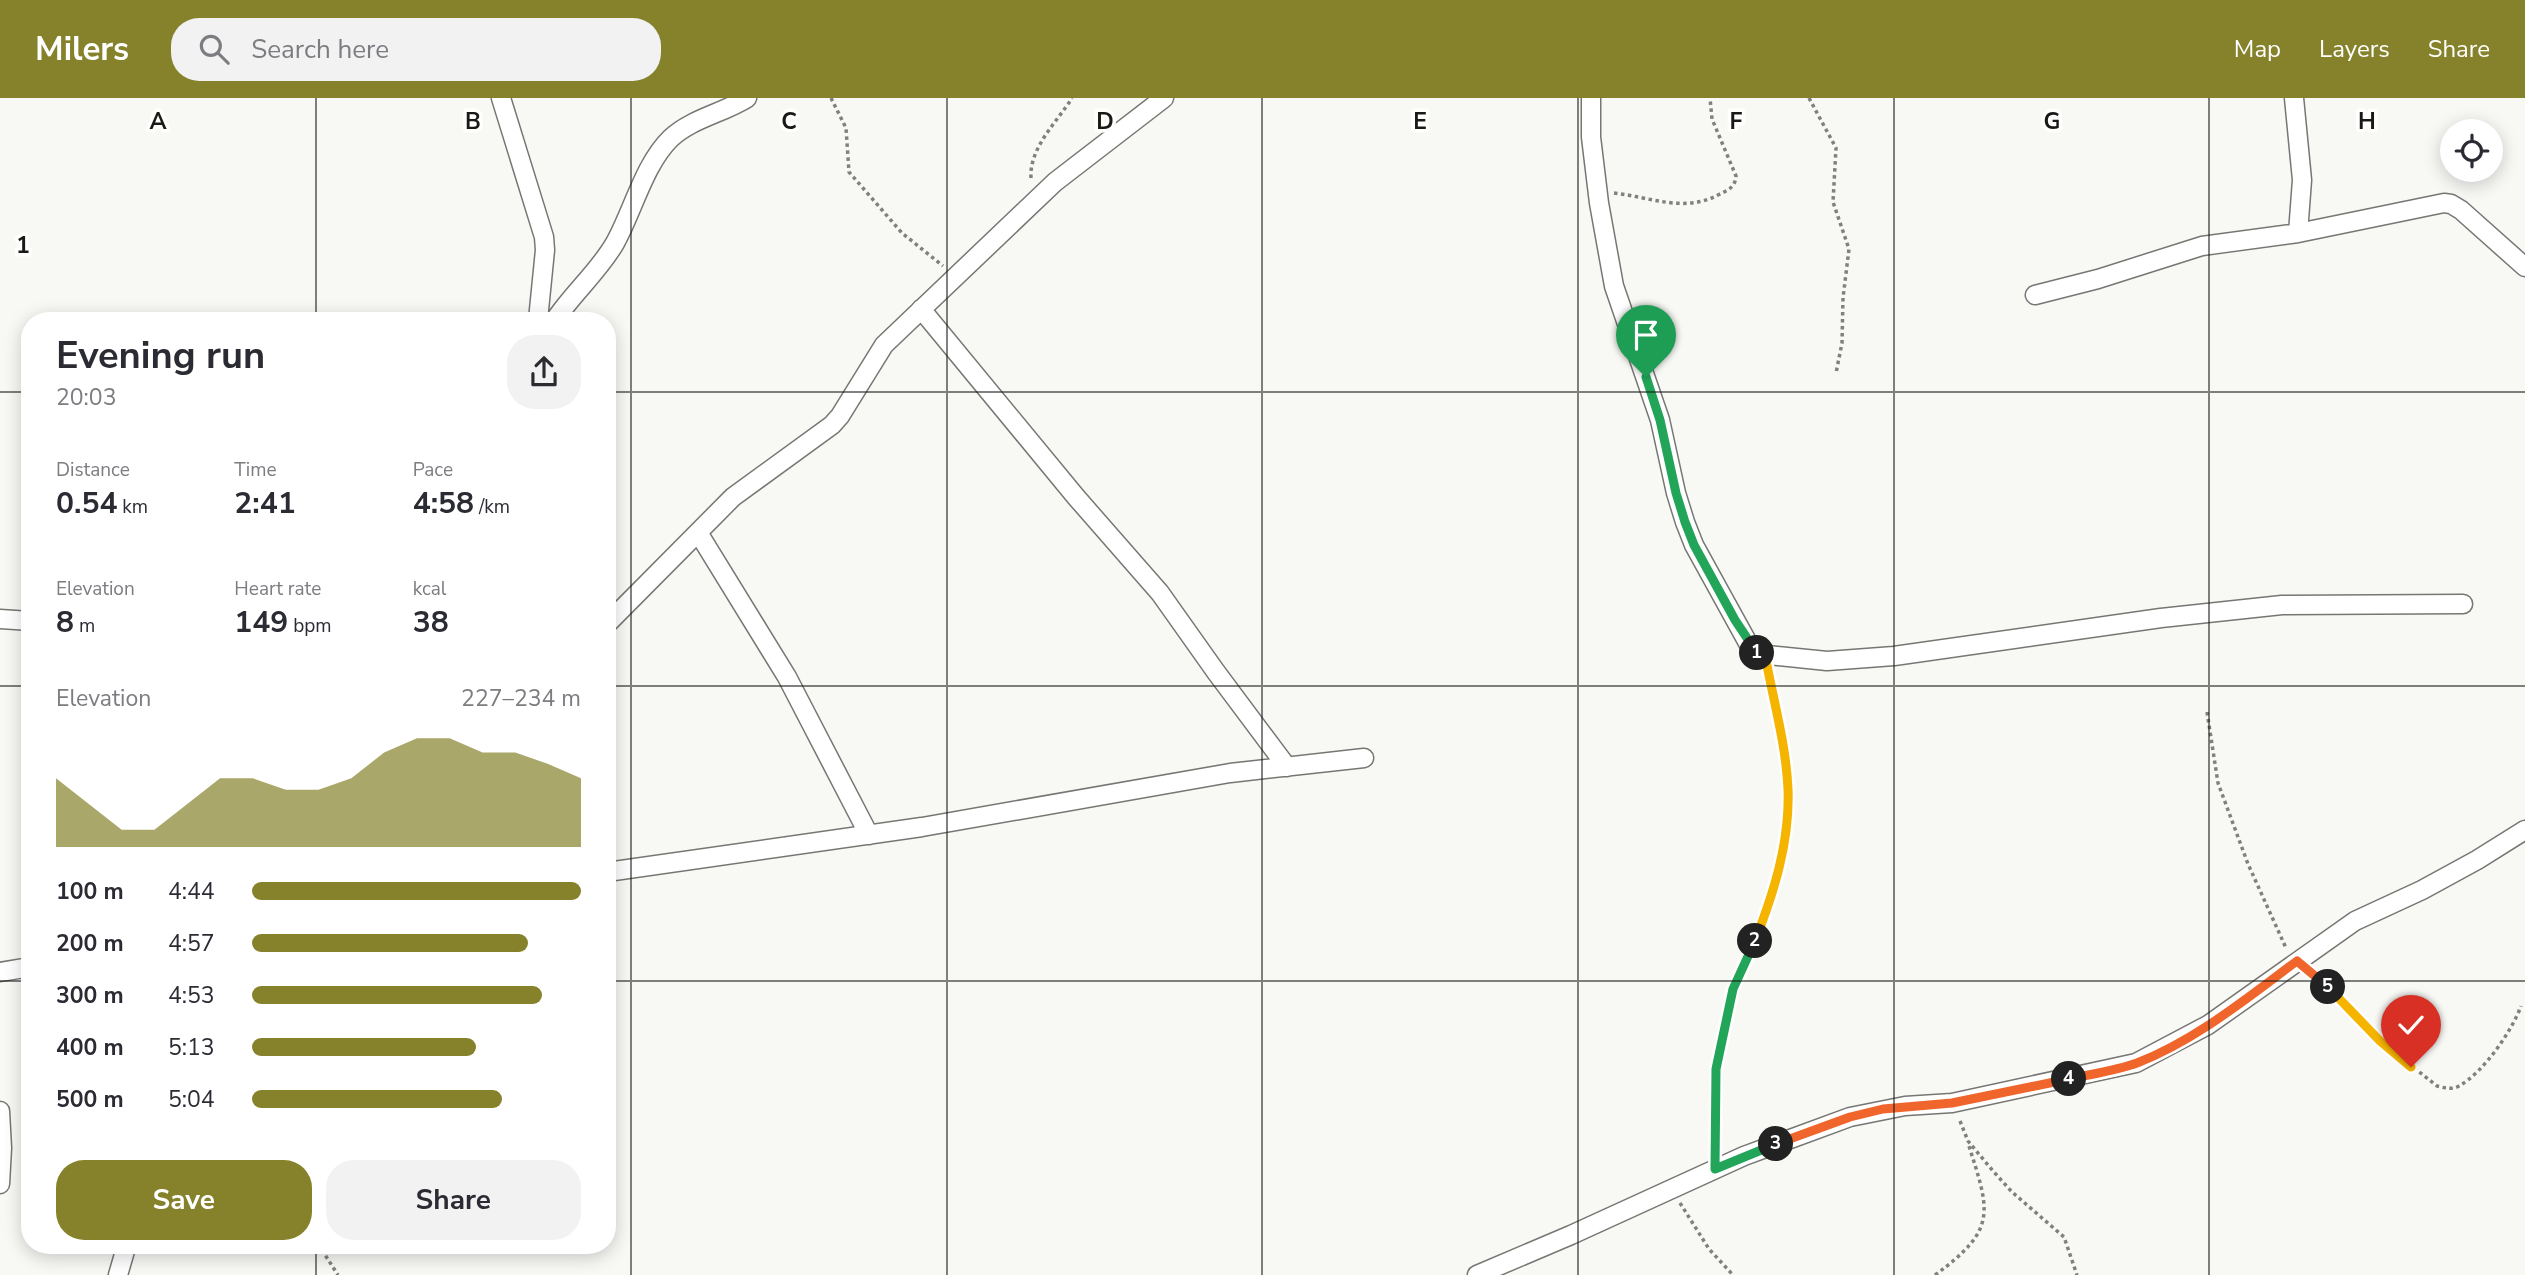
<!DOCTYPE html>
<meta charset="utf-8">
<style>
:root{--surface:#fff;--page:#f2f2f3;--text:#2b2b33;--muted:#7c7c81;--accent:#85822b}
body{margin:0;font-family:"Nunito Sans",sans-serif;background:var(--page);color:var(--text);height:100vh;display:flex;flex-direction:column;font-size:26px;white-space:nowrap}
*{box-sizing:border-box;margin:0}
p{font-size:23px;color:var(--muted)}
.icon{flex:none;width:38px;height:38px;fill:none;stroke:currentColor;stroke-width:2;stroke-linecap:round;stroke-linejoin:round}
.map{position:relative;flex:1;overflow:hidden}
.drawer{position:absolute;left:21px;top:214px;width:595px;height:942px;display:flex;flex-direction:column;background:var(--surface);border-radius:28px;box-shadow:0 4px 18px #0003}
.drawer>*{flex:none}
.tools{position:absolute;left:2440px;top:21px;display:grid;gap:14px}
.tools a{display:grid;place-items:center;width:63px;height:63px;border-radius:50%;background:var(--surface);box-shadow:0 4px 18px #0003;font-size:35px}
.pin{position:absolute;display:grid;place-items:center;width:60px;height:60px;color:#fff;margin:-72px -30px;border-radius:50% 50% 50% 0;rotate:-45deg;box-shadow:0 0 7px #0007}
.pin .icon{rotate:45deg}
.km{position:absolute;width:35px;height:35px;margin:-18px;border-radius:50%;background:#222;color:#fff;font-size:19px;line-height:35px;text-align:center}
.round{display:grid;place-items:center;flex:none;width:74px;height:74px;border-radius:28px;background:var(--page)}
.head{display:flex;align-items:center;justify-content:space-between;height:119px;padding:0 35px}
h1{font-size:38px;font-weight:700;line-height:52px}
.figures{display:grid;grid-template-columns:repeat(3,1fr);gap:10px;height:119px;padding:7px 35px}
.figures div{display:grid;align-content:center}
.figures b{font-size:30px;font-weight:700}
.figures small{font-size:19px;font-weight:400}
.figures p{font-size:19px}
.chart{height:196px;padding:14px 35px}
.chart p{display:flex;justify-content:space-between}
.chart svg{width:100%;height:126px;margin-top:7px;fill:var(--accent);opacity:.7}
.button{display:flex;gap:14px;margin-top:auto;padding:14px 35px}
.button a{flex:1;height:80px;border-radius:28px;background:var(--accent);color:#fff;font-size:28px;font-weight:700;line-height:80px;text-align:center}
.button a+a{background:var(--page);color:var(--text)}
ul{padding:0 35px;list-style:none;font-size:23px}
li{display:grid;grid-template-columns:112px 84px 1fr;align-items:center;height:52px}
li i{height:18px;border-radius:9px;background:var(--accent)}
header{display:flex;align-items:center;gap:42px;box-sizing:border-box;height:98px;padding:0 35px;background:var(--accent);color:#fff}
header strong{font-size:33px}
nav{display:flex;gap:38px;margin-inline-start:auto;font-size:24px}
.search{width:490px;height:63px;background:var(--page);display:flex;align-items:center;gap:18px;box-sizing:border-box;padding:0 24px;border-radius:28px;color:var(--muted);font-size:26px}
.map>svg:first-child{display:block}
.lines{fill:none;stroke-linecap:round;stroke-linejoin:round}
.minor-casing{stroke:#767673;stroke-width:21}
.path{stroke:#80807e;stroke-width:3.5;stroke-dasharray:3.5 3.5;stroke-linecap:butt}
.minor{stroke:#fff;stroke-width:18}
.split-1-casing{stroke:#fff;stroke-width:14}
.split-2-casing{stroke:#fff;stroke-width:14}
.split-3-casing{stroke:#fff;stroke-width:14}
.split-4-casing{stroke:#fff;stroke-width:14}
.split-5-casing{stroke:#fff;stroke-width:14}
.split-6-casing{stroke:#fff;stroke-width:14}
.split-1{stroke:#22a559;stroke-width:9}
.split-2{stroke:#f5b400;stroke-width:9}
.split-3{stroke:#22a559;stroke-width:9}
.split-4{stroke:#f0652b;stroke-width:9}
.split-5{stroke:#f0652b;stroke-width:9}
.split-6{stroke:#f5b400;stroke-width:9}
.grid{fill:none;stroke:#191918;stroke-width:2;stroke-opacity:0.55}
.grid-label{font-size:23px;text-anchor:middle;font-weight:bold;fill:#191918;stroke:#fffffe;stroke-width:7;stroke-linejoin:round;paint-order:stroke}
</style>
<header>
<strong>Milers</strong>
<div class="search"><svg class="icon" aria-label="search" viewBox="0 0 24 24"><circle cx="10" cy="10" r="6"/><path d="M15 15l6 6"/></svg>Search here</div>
<nav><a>Map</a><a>Layers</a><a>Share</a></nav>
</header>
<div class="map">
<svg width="2525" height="1177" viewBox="0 0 2525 1177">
<rect width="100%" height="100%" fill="#f8f8f5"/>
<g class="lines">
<!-- minor casing -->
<g class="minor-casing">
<path id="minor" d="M501,0L544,139L545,152L538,222
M1591,0V39L1599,105L1614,188L1660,322L1676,395L1685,424L1694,447L1748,545L1758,556L1827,563L1894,558L2161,520L2282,507L2463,506
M2294,0L2302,82L2298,135
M2035,197L2098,181L2202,148L2298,135L2444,105L2451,106L2461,112L2525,169
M921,211L1076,399L1160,495L1216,574L1287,669
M555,222C573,195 599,173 615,145C633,113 644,66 671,40C691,21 723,15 747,0
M699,436L787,579L869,737
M0,521L30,523
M607,526L733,399L832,327L840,318L884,247L1055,84L1164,0
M607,774L922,729L1230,675L1364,660
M0,874L30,869
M0,1013L2,1050L0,1086
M118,1177L127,1146
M1477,1177L1571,1137L1744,1058L1850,1019L1905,1008L1952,1005L2136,965L2208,927L2355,823L2422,792L2477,762L2525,732"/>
</g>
<!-- path -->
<path class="path" d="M831,0L846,30L849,74L902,135L943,168
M1809,0L1836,50L1833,104L1849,151L1843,200L1842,245L1836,275
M1031,80C1029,50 1057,24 1072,0
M1614,95C1650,99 1684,115 1718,97C1728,92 1735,90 1736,78L1712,21L1710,0
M2207,614L2218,685L2248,766L2286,850
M2312,874L2379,942L2437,988C2445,990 2452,992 2459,988C2483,975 2512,933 2521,908
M1960,1023L1968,1043L1993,1073L2012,1094L2064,1139L2077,1177
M1715,1053C1715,998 1714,942 1734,890C1751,845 1775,804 1783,755C1793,692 1781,639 1768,577
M1680,1105L1709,1151L1733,1177
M318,1146L338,1177
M1935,1177C1998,1131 1990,1114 1968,1045"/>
<!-- minor -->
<use href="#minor" class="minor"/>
</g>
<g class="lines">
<!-- split-1 casing -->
<g class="split-1-casing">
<path id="split-1" d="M1646,279L1660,322L1676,395L1685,424L1694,447L1735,522L1757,555"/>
</g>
<!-- split-2 casing -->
<g class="split-2-casing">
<path id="split-2" d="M1755,843C1774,794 1790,744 1788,691C1786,646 1773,601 1765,557L1757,555"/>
</g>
<!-- split-3 casing -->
<g class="split-3-casing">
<path id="split-3" d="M1755,843L1733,891L1716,971L1715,1071L1776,1046"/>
</g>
<!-- split-4 casing -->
<g class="split-4-casing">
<path id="split-4" d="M1776,1046L1850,1019L1883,1011L1952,1005L2069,981"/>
</g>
<!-- split-5 casing -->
<g class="split-5-casing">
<path id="split-5" d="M2069,981C2091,976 2115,973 2137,965C2196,942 2247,900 2297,863L2328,889"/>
</g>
<!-- split-6 casing -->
<g class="split-6-casing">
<path id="split-6" d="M2328,889L2379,942L2411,969"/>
</g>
<!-- split-1 -->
<use href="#split-1" class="split-1"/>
<!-- split-2 -->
<use href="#split-2" class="split-2"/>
<!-- split-3 -->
<use href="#split-3" class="split-3"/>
<!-- split-4 -->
<use href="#split-4" class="split-4"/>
<!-- split-5 -->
<use href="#split-5" class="split-5"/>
<!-- split-6 -->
<use href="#split-6" class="split-6"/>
</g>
<!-- grid -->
<path class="grid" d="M316,0V222M631,0V1177M947,0V1177M1262,0V1177M1578,0V1177M1894,0V1177M2209,0V1177M0,294H30M607,294H2525M0,588H30M607,588H2525M0,883H30M607,883H2525M316,1146V1177"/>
<g class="grid-label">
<text x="158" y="31">A</text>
<text x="473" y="31">B</text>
<text x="789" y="31">C</text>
<text x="1105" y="31">D</text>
<text x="1420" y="31">E</text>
<text x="1736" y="31">F</text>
<text x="2052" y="31">G</text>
<text x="2367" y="31">H</text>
<text x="23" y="155">1</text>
</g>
</svg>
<div class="tools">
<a><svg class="icon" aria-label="locate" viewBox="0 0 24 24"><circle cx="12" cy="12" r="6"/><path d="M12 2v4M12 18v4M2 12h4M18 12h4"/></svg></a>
</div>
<div class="pin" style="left:1646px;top:279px;background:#1e9e55"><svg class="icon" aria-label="arrive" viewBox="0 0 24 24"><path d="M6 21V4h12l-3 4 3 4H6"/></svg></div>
<div class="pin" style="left:2411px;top:969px;background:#d93025"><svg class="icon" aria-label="check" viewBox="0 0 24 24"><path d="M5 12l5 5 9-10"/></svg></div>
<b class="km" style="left:1757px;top:555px">1</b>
<b class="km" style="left:1755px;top:843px">2</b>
<b class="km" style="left:1776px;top:1046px">3</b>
<b class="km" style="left:2069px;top:981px">4</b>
<b class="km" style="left:2328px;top:889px">5</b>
<section class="drawer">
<div class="head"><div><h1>Evening run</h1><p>20:03</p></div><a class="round"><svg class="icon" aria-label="share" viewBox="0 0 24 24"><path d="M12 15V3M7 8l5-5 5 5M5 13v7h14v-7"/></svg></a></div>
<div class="figures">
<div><p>Distance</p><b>0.54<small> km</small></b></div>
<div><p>Time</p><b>2:41</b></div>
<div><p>Pace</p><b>4:58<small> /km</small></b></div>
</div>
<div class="figures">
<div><p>Elevation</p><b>8<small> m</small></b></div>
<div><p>Heart rate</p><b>149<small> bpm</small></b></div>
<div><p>kcal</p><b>38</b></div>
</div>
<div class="chart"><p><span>Elevation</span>227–234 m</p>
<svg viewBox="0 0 160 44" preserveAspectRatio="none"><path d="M0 44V20L10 29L20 38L30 38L40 29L50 20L60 20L70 24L80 24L90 20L100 11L110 6L120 6L130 11L140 11L150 15L160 20V44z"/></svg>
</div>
<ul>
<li><b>100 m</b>4:44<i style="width:100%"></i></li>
<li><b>200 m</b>4:57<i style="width:84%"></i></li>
<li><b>300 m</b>4:53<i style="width:88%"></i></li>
<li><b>400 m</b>5:13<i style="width:68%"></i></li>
<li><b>500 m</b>5:04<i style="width:76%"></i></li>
</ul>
<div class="button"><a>Save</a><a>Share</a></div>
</section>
</div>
